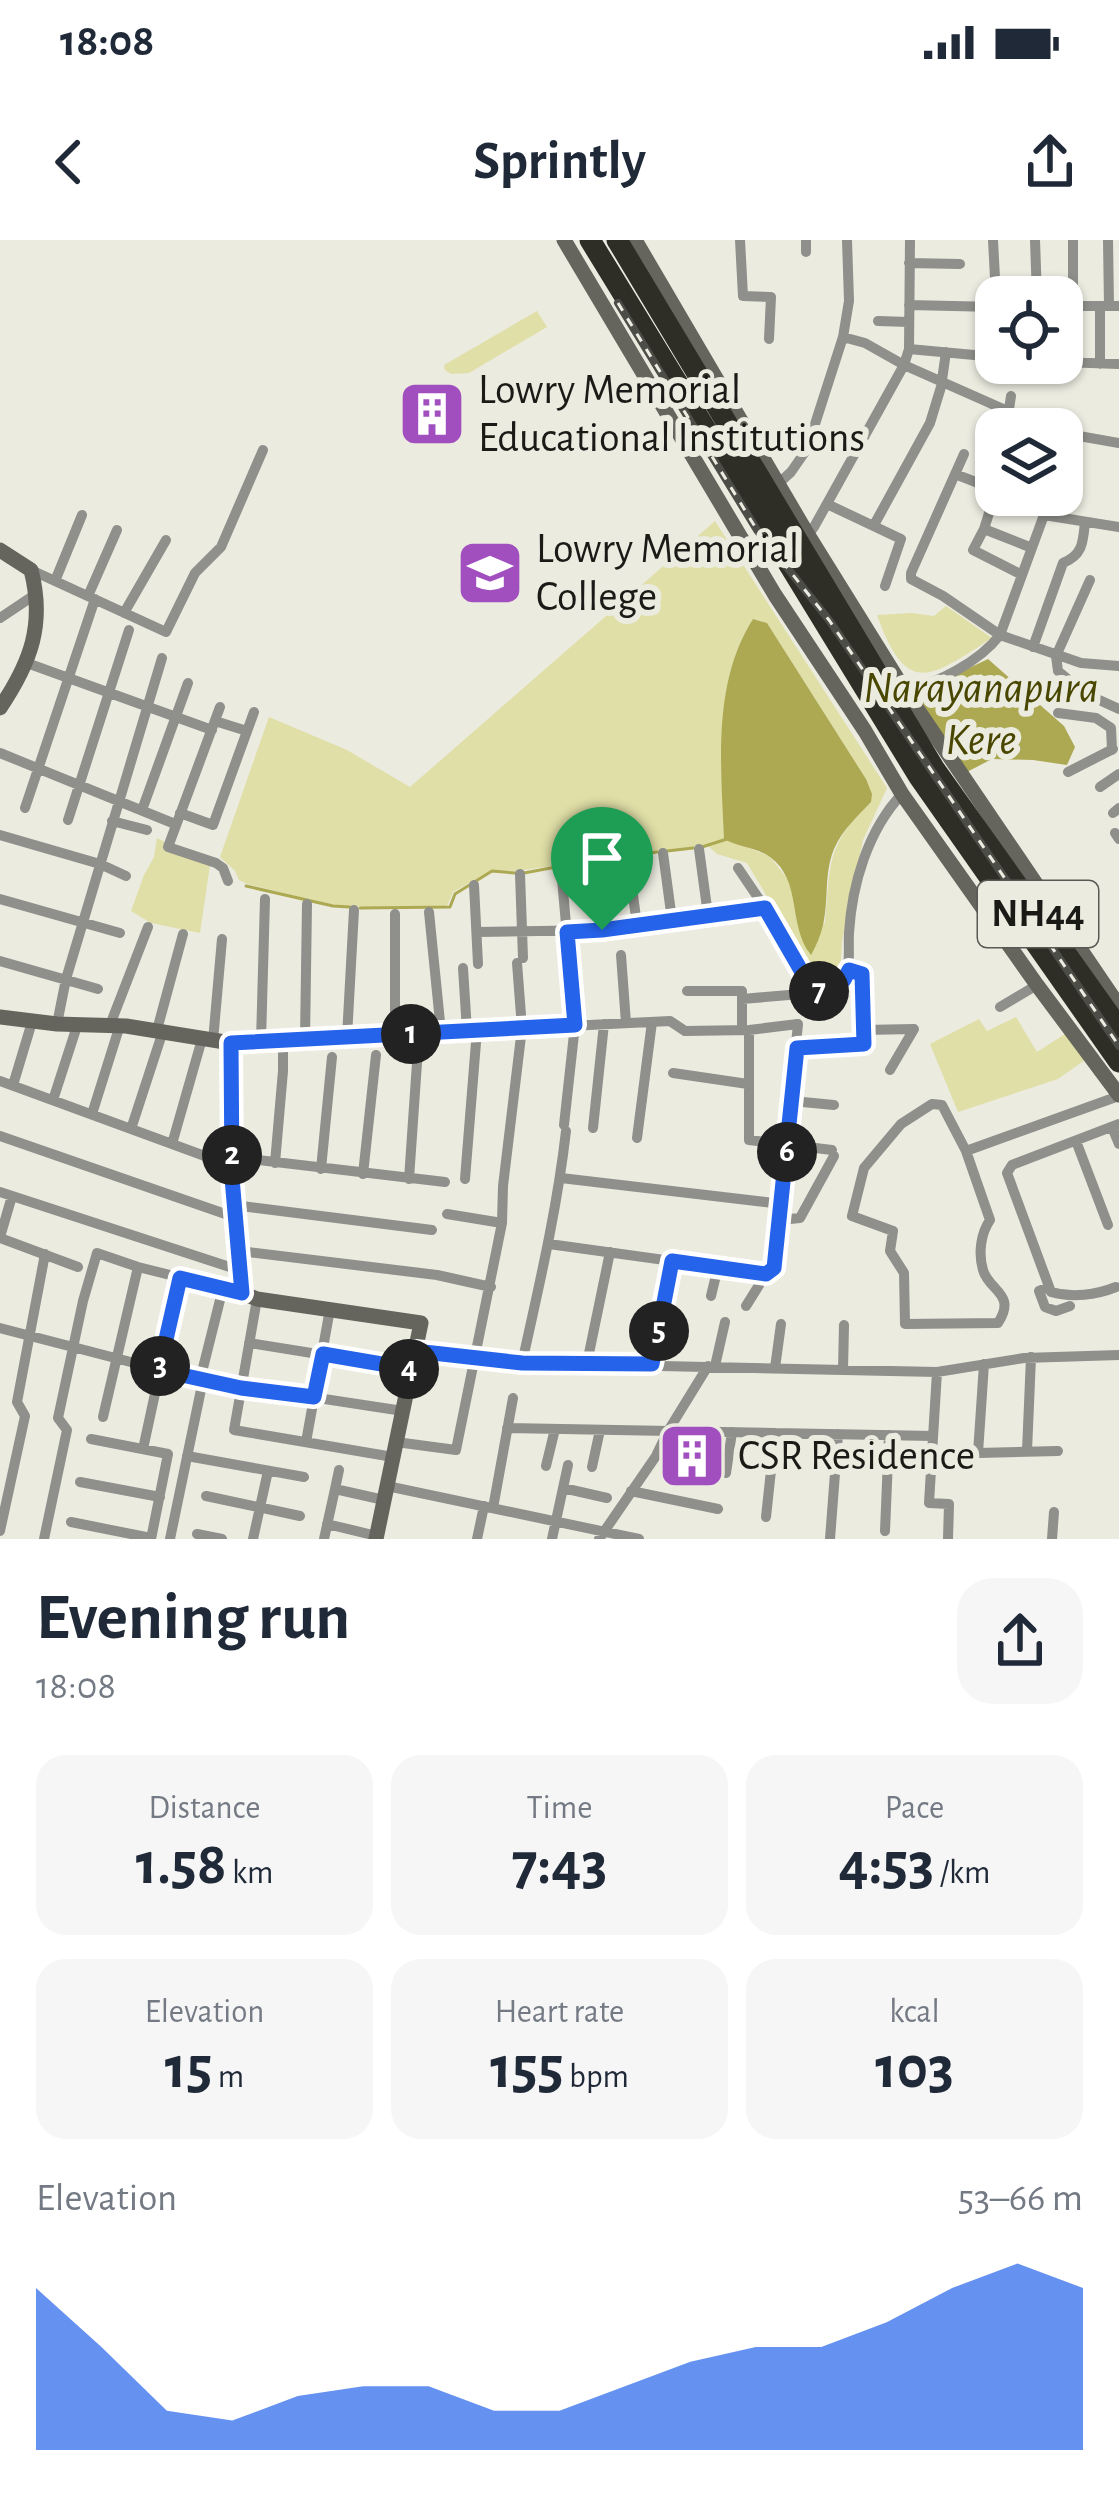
<!DOCTYPE html>
<meta charset="utf-8">
<style>
:root{--surface:#fff;--page:#f6f6f7;--text:#1f2937;--muted:#747a83;--accent:#2563eb}
body{margin:0;font-family:"Alegreya Sans",sans-serif;background:var(--page);color:var(--text);height:100vh;display:flex;flex-direction:column;font-size:45px;white-space:nowrap}
*{box-sizing:border-box;margin:0}
p{font-size:39px;color:var(--muted)}
.icon{flex:none;width:66px;height:66px;fill:none;stroke:currentColor;stroke-width:2;stroke-linecap:round;stroke-linejoin:round}
.map{position:relative;height:1299px;overflow:hidden}
.sheet{display:flex;flex-direction:column;background:var(--surface);flex:1}
.sheet>*{flex:none}
.buttons{position:absolute;left:975px;top:36px;display:grid;gap:24px}
.buttons a{display:grid;place-items:center;width:108px;height:108px;border-radius:24px;background:var(--surface);box-shadow:0 3px 9px #0004;font-size:60px}
.pin{position:absolute;display:grid;place-items:center;width:102px;height:102px;color:#fff;margin:-123px -51px;border-radius:50% 50% 50% 0;rotate:-45deg;box-shadow:0 0 12px #0007}
.pin .icon{rotate:45deg}
.km{position:absolute;width:60px;height:60px;margin:-30px;border-radius:50%;background:#222;color:#fff;font-size:33px;line-height:60px;text-align:center}
.round{display:grid;place-items:center;flex:none;width:126px;height:126px;border-radius:36px;background:var(--page)}
.summary{display:flex;align-items:center;justify-content:space-between;height:204px;padding:0 36px}
h1{font-size:66px;font-weight:600;line-height:90px}
.stats{display:grid;grid-template-columns:repeat(3,1fr);gap:18px;height:204px;padding:12px 36px}
.stats div{display:grid;align-content:center;border-radius:30px;background:var(--page);text-align:center}
.stats b{font-size:60px;font-weight:600}
.stats small{font-size:33px;font-weight:400}
.stats p{font-size:33px}
.chart{height:336px;padding:24px 36px}
.chart p{display:flex;justify-content:space-between}
.chart svg{width:100%;height:216px;margin-top:12px;fill:var(--accent);opacity:.7}
.status{display:flex;justify-content:space-between;align-items:center;height:84px;padding:0 60px;background:var(--surface);direction:ltr}
.status svg{height:33px;fill:currentColor}
header{display:flex;justify-content:space-between;align-items:center;height:156px;padding:0 36px;background:var(--surface);font-size:54px;font-weight:600}
.map>svg:first-child{display:block}
.green{fill:#e0dfa7;fill-rule:evenodd}
.water{fill:#ada952}
.lines{fill:none;stroke-linecap:round;stroke-linejoin:round}
.stream{stroke:#ada952;stroke-width:3}
.street{stroke:#8f8f8b;stroke-width:10}
.secondary{stroke:#65655e;stroke-width:15}
.highway{stroke:#2e2e26;stroke-width:21}
.rail-casing{stroke:#4d4d47;stroke-width:8}
.rail{stroke:#ebebe0;stroke-width:3;stroke-dasharray:9;stroke-linecap:butt}
.route-casing{stroke:#fff;stroke-width:24}
.route{stroke:#2563eb;stroke-width:15}
.labels{text-anchor:middle;dominant-baseline:central;stroke-width:12;stroke-linejoin:round;paint-order:stroke}
.shield{fill:#ebebe0;stroke:#595953;stroke-width:3}
.shield-label{font-size:39px;font-weight:bold;fill:#1a1a16}
.poi-label{font-size:42px;fill:#1a1a16;stroke:#ebebe0;text-anchor:start}
.water-label{font-size:45px;font-style:italic;fill:#494600;stroke:#ebebe0}
</style>
<div class="status"><b>18:08</b><svg viewBox="0 0 49 12"><path d="M0 12V9h3v3zM5 12V6h3v6zM10 12V3h3v9zM15 12V0h3v12zM26 1h20v11H26zM47 4h2v5h-2z"/></svg></div>
<header><svg class="icon" aria-label="back" viewBox="0 0 24 24"><path d="M15 5l-7 7 7 7"/></svg>Sprintly<svg class="icon" aria-label="share" viewBox="0 0 24 24"><path d="M12 15V3M7 8l5-5 5 5M5 13v7h14v-7"/></svg></header>
<div class="map">
<svg width="1119" height="1299" viewBox="0 0 1119 1299">
<rect width="100%" height="100%" fill="#ebebe0"/>
<!-- green -->
<path class="green" d="M537,71L547,87L469,133L451,134L445,130L444,125Z
M715,281L887,548L863,600L842,701L840,737L818,742L747,623L717,614L707,605L516,631L492,630L453,652L447,666L384,668L332,665L247,644L239,640L235,631L220,617L269,477L347,510L410,547ZM753,379L767,383L866,539L871,562C825,606 831,624 825,684L769,616L724,598C722,526 712,443 753,379Z
M946,366L992,398C931,437 907,459 877,375L912,373L934,376Z
M157,598L210,625L200,693L151,683L131,671L144,635L154,617Z
M1016,777L1037,812L1065,794L1085,820L1058,839L958,872L930,804L979,779L987,791Z"/>
<!-- water -->
<path class="water" d="M753,379L767,383L866,539L872,554L871,562C857,577 843,589 834,609C820,643 835,675 811,715C787,685 803,641 770,617C758,608 738,607 724,599C721,526 712,443 753,379Z
M988,419L1064,486L1075,507L1067,525L1033,520L992,519L965,533L913,455Z"/>
<g class="lines">
<!-- stream -->
<path class="stream" d="M702,607L727,599
M667,611L693,608
M566,625L657,612
M524,633L556,627
M246,646L333,666L350,667
M360,668L450,667L455,654L492,631L515,633"/>
<!-- street -->
<path class="street" d="M740,0L743,56L771,57L769,99
M806,0V12
M993,0L996,57
M1035,0L1037,57
M1073,0V123
M1108,0L1109,66
M909,23L960,24
M909,65L996,67
M1062,66H1119
M878,81L909,82
M843,97L865,103L904,125L1010,172L1026,187L1040,189
M909,109L996,117
M1062,122L1119,124
M1100,124V66
M1006,189L1011,156
M1062,193L1119,203
M964,214L911,333V339L943,356L1000,395L1081,423L1119,426
M955,234L996,250
M778,244L791,232L807,209L843,97L849,61L847,0
M996,251L984,289L973,310L1022,335
M998,255L1025,266H1041
M827,264L901,299L885,346
M1044,275L1119,287
M874,285L930,183L941,147L946,112
M984,289L1032,308
M808,295L814,287L904,125L909,109L910,0
M31,330L166,392L195,333L221,307L263,210
M1090,340L1056,416L1058,431L1086,454L1119,469
M55,341L82,275
M88,356L117,290
M124,373L166,300
M0,378L36,354
M1033,407L1063,323C1083,315 1083,302 1085,282
M27,423L212,490
M905,451C938,443 979,422 1000,395L1044,275L1036,255
M220,467L168,607L216,623L223,628L228,641
M1058,473L1096,478L1111,488L1112,510
M215,481L247,491
M0,513L175,584
M1068,532L1113,509
M1100,547L1119,534
M25,568L95,359
M142,570L188,443
M180,573L213,585L254,472
M1113,573L1119,568
M68,580L129,390
M112,581L147,590
M1115,593L1119,599
M0,595L100,624L126,636
M699,609L708,675
M663,613L672,680
M594,624L602,690
M561,628L575,785L564,885
M738,628L765,668
M630,633L637,685
M520,634L523,718
M474,645L478,724
M0,659L120,693
M429,672L441,792
M477,692L602,690L765,668L813,753
M621,715L626,783
M0,721L98,749
M463,728L467,791
M687,751H742V759
M1000,767L1037,745
M57,784L66,739L162,418
M110,785L148,687
M742,788V759L813,753L845,740C851,725 848,709 849,693C852,644 868,590 902,554
M157,790L183,694
M749,790V900L832,910
M863,790L914,789L890,830
M395,795V674
M347,797L354,670
M305,799L307,664
M213,801L222,699
M261,801L265,659
M231,803L670,781L685,791L749,790L798,784L774,1028L766,1034L549,1004
M797,808L864,804L862,733L849,730
M673,833L748,844
M0,841L232,926
M13,845L32,782
M53,860L78,783
M792,861L834,865
M932,864L942,865L966,911L990,980C981,993 978,1013 983,1030C989,1051 1017,1054 998,1083L905,1084L904,1033L890,1011L893,991L852,976L864,928L901,884Z
M92,874L120,785
M1112,887L1119,904
M593,888L604,784
M131,889L163,791
M0,896L234,977
M637,898L652,782
M1076,901L1108,985
M172,904L202,799
M966,911L1119,856
M232,917L445,942
M275,923L283,831V800
M321,929L332,817
M363,934L376,815
M561,938L782,964
M409,939L419,794
M465,939L477,790
M0,952L242,1031
M233,965L432,990
M447,974L502,983
M780,980L800,978L834,916
M0,997L12,956
M0,998L78,1027
M239,1011L437,1035L491,1047
M1049,1047L1039,1051L1045,1067L1056,1071L1070,1066
M1116,1047C1096,1055 1072,1058 1051,1052L1007,933L1012,925L1119,884
M711,1056L718,1027
M257,1059L234,1190L393,1217
M746,1066L766,1034
M0,1088L200,1140L403,1171
M249,1103L411,1129
M415,1111L522,1123L937,1132L1024,1118L1119,1115
M522,1123C539,1046 557,970 566,891
M587,1123L610,1012
M652,1124L672,1021
M984,1124L978,1213L1058,1211
M715,1126L725,1082
M775,1128L781,1084
M843,1130L844,1085
M937,1132L929,1263L949,1264L948,1299
M200,1140L223,1048
M103,1177L138,1027
M507,1188L933,1196
M91,1199L168,1214L151,1299
M306,1202L330,1069
M396,1202L456,1210L502,983L503,946L522,788L517,723
M143,1209L180,1038
M1027,1211L1031,1117
M187,1216L304,1237
M546,1226L555,1189
M592,1227L600,1190
M726,1233L732,1192
M80,1242L160,1257
M387,1246L639,1299
M563,1248L607,1258
M335,1249L339,1230
M631,1251L718,1269
M206,1256L300,1276
M493,1268L513,1158
M766,1277L775,1193
M71,1282L151,1298
M327,1284L377,1296
M0,1291L25,1176L17,1162L45,1014
M885,1291L889,1195
M197,1294L222,1299
M44,1299L67,1190L58,1178L83,1061L97,1013L138,1027L242,1053
M170,1299L203,1140
M253,1299L268,1231
M324,1299L335,1249L384,1260
M477,1299L484,1266
M552,1299L568,1225
M599,1299L656,1216L668,1191L708,1126
M830,1299L838,1194
M1052,1299L1054,1272"/>
<!-- secondary -->
<path class="secondary" d="M564,0L775,355L865,491L902,554L1037,745L1119,855
M635,0L808,295L905,451L1119,766
M0,310L31,330C45,384 31,422 0,468
M0,777L57,784L126,786L231,803L232,938L242,1053L257,1059L421,1083L376,1299"/>
<!-- highway -->
<path class="highway" d="M590,0L919,537L1119,822
M617,0L934,528L1119,788"/>
<!-- rail casing -->
<g class="rail-casing">
<path id="rail" d="M618,63L757,290L829,380L1119,806"/>
</g>
<!-- rail -->
<use href="#rail" class="rail"/>
</g>
<g class="lines">
<!-- route casing -->
<g class="route-casing">
<path id="route" d="M765,668L814,753L844,740L849,730L862,734L864,804L797,808L774,1028L766,1034L672,1021L652,1124L522,1123L415,1111L411,1129L323,1114L314,1157L241,1148L159,1130L180,1038L242,1053L232,938L231,803L575,785L567,692L602,690Z"/>
</g>
<!-- route -->
<use href="#route" class="route"/>
</g>
<!-- icons -->
<defs>
<g id="building-square" transform="scale(3.45)"><rect x="-9" y="-9" width="18" height="18" rx="4" fill="#a14fbe" stroke="#ebebe0"/><path d="M-4-6H4V6H1V3H-1V6H-4ZM-2.5-4.3h1.7v1.8h-1.7ZM.8-4.3h1.7v1.8H.8ZM-2.5-1h1.7V.8h-1.7ZM.8-1h1.7V.8H.8Z" fill="#fff"/></g>
<g id="university-square" transform="scale(3.45)"><rect x="-9" y="-9" width="18" height="18" rx="4" fill="#a14fbe" stroke="#ebebe0"/><path d="M0-5L7-2L0 1L-7-2ZM-4 1L0 2.5L4 1V4Q0 6-4 4Z" fill="#fff"/></g>
</defs>
<g fill-rule="evenodd">
<use href="#building-square" x="432" y="174"/>
<use href="#university-square" x="490" y="333"/>
<use href="#building-square" x="692" y="1216"/>
</g>
<g class="labels">
<!-- shield labels -->
<rect class="shield" x="978" y="641" width="120" height="66" rx="9"/>
<g class="shield-label">
<text x="1038" y="674">NH44</text>
</g>
<!-- poi labels -->
<g class="poi-label">
<text x="478" y="150">Lowry Memorial<tspan x="478" dy="48">Educational Institutions</tspan></text>
<text x="536" y="309">Lowry Memorial<tspan x="536" dy="48">College</tspan></text>
<text x="738" y="1216">CSR Residence</text>
</g>
<!-- water labels -->
<g class="water-label">
<text x="981" y="448">Narayanapura<tspan x="981" dy="52">Kere</tspan></text>
</g>
</g>
</svg>
<div class="buttons">
<a><svg class="icon" aria-label="locate" viewBox="0 0 24 24"><circle cx="12" cy="12" r="6"/><path d="M12 2v4M12 18v4M2 12h4M18 12h4"/></svg></a>
<a><svg class="icon" aria-label="layers" viewBox="0 0 24 24"><path d="M12 4l9 5-9 5-9-5zM3 14l9 5 9-5"/></svg></a>
</div>
<div class="pin" style="left:602px;top:690px;background:#1e9e55"><svg class="icon" aria-label="arrive" viewBox="0 0 24 24"><path d="M6 21V4h12l-3 4 3 4H6"/></svg></div>
<b class="km" style="left:411px;top:794px">1</b>
<b class="km" style="left:232px;top:915px">2</b>
<b class="km" style="left:160px;top:1126px">3</b>
<b class="km" style="left:409px;top:1129px">4</b>
<b class="km" style="left:659px;top:1091px">5</b>
<b class="km" style="left:787px;top:912px">6</b>
<b class="km" style="left:819px;top:751px">7</b>
</div>
<section class="sheet">
<div class="summary"><div><h1>Evening run</h1><p>18:08</p></div><a class="round"><svg class="icon" aria-label="share" viewBox="0 0 24 24"><path d="M12 15V3M7 8l5-5 5 5M5 13v7h14v-7"/></svg></a></div>
<div class="stats">
<div><p>Distance</p><b>1.58<small> km</small></b></div>
<div><p>Time</p><b>7:43</b></div>
<div><p>Pace</p><b>4:53<small> /km</small></b></div>
</div>
<div class="stats">
<div><p>Elevation</p><b>15<small> m</small></b></div>
<div><p>Heart rate</p><b>155<small> bpm</small></b></div>
<div><p>kcal</p><b>103</b></div>
</div>
<div class="chart"><p><span>Elevation</span>53–66 m</p>
<svg viewBox="0 0 160 44" preserveAspectRatio="none"><path d="M0 44V11L10 23L20 36L30 38L40 33L50 31L60 31L70 36L80 36L90 31L100 26L110 23L120 23L130 18L140 11L150 6L160 11V44z"/></svg>
</div>
</section>
